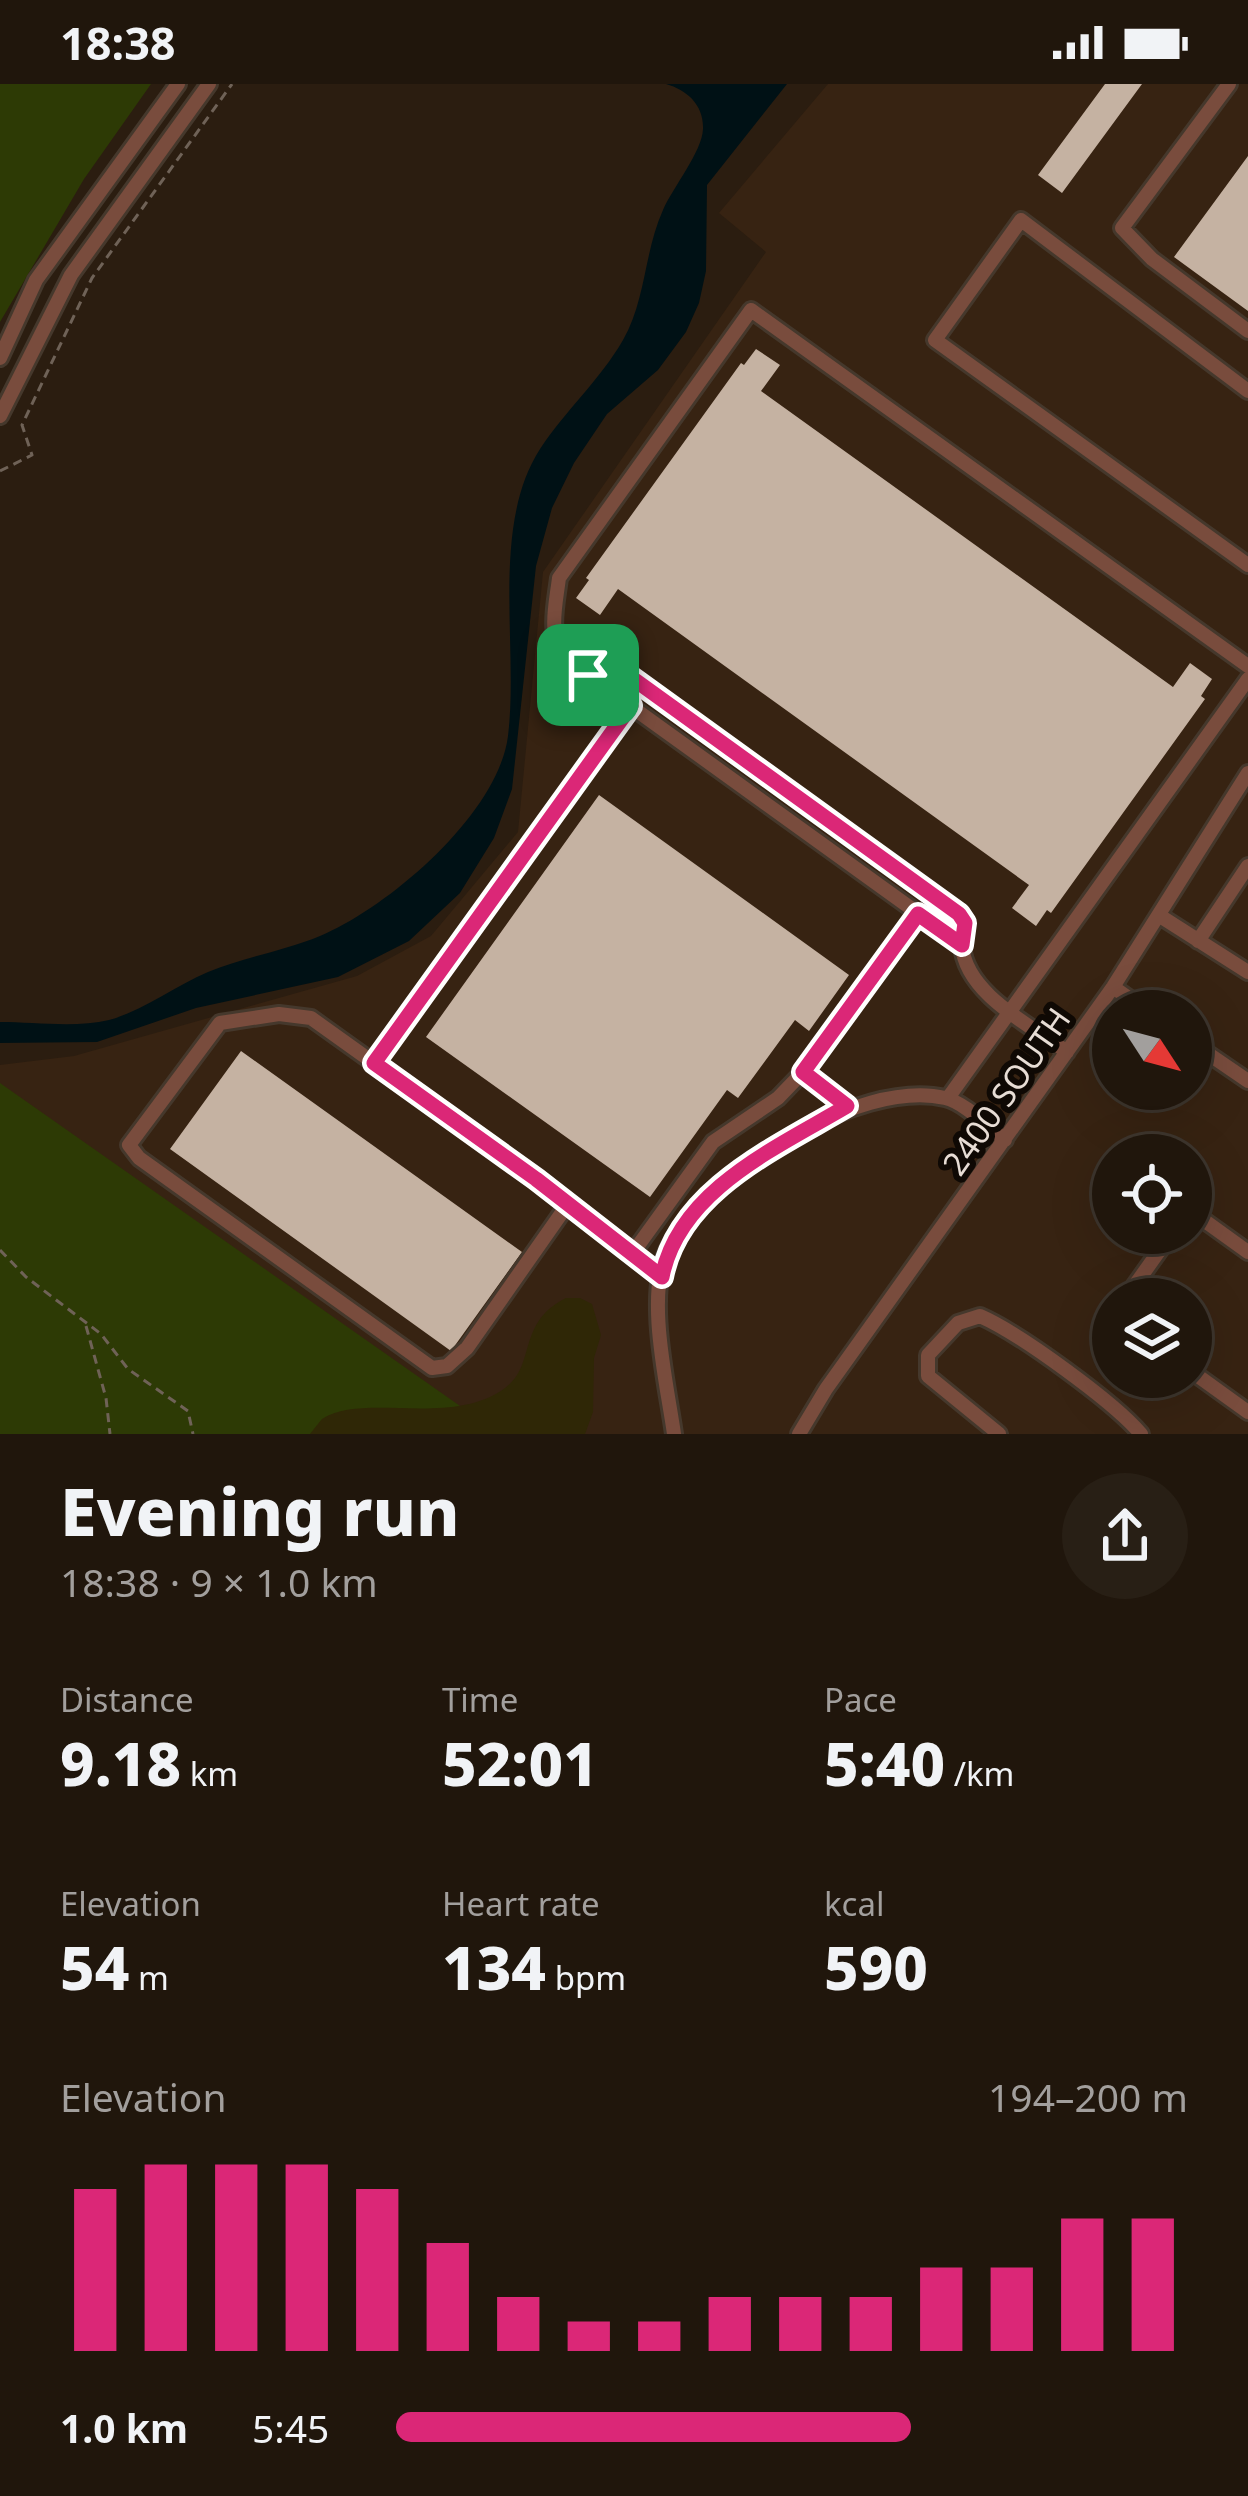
<!DOCTYPE html>
<meta charset="utf-8">
<style>
:root{--surface:#20160c;--page:#281f15;--text:#f1f3f6;--muted:#a29f9d;--line:#3d352d;--accent:#db2777}
body{margin:0;font-family:"Noto Sans",sans-serif;background:var(--page);color:var(--text);height:100vh;display:flex;flex-direction:column;font-size:45px;white-space:nowrap}
*{box-sizing:border-box;margin:0}
p{font-size:39px;color:var(--muted)}
.icon{flex:none;width:66px;height:66px;fill:none;stroke:currentColor;stroke-width:2;stroke-linecap:round;stroke-linejoin:round}
.map{position:relative;height:1350px;overflow:hidden}
.sheet{display:flex;flex-direction:column;background:var(--surface);flex:1}
.sheet>*{flex:none}
.needle{width:78px;rotate:126deg}
.tools{position:absolute;left:1092px;top:906px;display:grid;gap:24px}
.tools a{display:grid;place-items:center;width:120px;height:120px;border-radius:50%;background:var(--surface);box-shadow:0 12px 48px #0002,0 0 0 3px var(--line);font-size:60px}
.pin{position:absolute;display:grid;place-items:center;width:102px;height:102px;color:#fff;margin:-51px;border-radius:24px;box-shadow:0 6px 18px #0006}
.round{display:grid;place-items:center;flex:none;width:126px;height:126px;border-radius:63px;background:var(--page)}
.headline{display:flex;align-items:center;justify-content:space-between;height:204px;padding:0 60px}
h1{font-size:66px;font-weight:800;line-height:90px}
.metrics{display:grid;grid-template-columns:repeat(3,1fr);gap:18px;height:204px;padding:12px 60px}
.metrics div{display:grid;align-content:center}
.metrics b{font-size:60px;font-weight:800}
.metrics small{font-size:33px;font-weight:400}
.metrics p{font-size:33px}
.chart{height:336px;padding:24px 60px}
.chart p{display:flex;justify-content:space-between}
.chart svg{width:100%;height:216px;margin-top:12px;stroke:var(--accent);stroke-width:6}
ul{padding:0 60px;list-style:none;font-size:39px}
li{display:grid;grid-template-columns:192px 144px 1fr;align-items:center;height:90px}
li i{height:30px;border-radius:15px;background:var(--accent)}
.status{display:flex;justify-content:space-between;align-items:center;height:84px;padding:0 60px;background:var(--surface);direction:ltr}
.status svg{height:33px;fill:currentColor}
.map>svg:first-child{display:block}
.built{fill:#372312;fill-rule:evenodd}
.green{fill:#2d3a05}
.sand{fill:#2f2706}
.water{fill:#001115}
.building{fill:#c5b2a2}
.lines{fill:none;stroke-linecap:round;stroke-linejoin:round}
.minor-casing{stroke:#45382c;stroke-width:20}
.path{stroke:#6f6257;stroke-width:3;stroke-dasharray:9 6;stroke-linecap:butt}
.minor{stroke:#794c3d;stroke-width:14}
.route-casing{stroke:#fff;stroke-width:24}
.route{stroke:#db2777;stroke-width:15}
.labels{text-anchor:middle;dominant-baseline:central;stroke-width:12;stroke-linejoin:round;paint-order:stroke}
.street-label{font-size:33px;fill:#e7ddd5;stroke:#0f0904}
</style>
<div class="status"><b>18:38</b><svg viewBox="0 0 49 12"><path d="M0 12V9h3v3zM5 12V6h3v6zM10 12V3h3v9zM15 12V0h3v12zM26 1h20v11H26zM47 4h2v5h-2z"/></svg></div>
<div class="map">
<svg width="1248" height="1350" viewBox="0 0 1248 1350">
<rect width="100%" height="100%" fill="#2b1d10"/>
<!-- built -->
<path class="built" d="M828,0H1248V1350H485L0,1007V981L74,972L357,892L431,852L518,748L543,488L766,168L719,129ZM1113,927H1191V1005H1113ZM1113,1071H1191V1149H1113ZM1113,1215H1191V1293H1113Z"/>
<!-- green -->
<path class="green" d="M0,0H151L84,95L0,238Z
M0,999L500,1350H0Z"/>
<!-- sand -->
<path class="sand" d="M566,1214H580L592,1220L601,1251L594,1274L593,1328L585,1350H310C311,1349 321,1336 322,1335C364,1308 451,1344 505,1304C537,1281 516,1239 566,1214Z"/>
<!-- water -->
<path class="water" d="M666,0H787L707,101L706,187L699,219L686,248L658,286L607,330L574,379L552,424L536,482L512,705L494,754L460,809L409,857L338,893L196,924L97,958L0,959V938C34,938 76,944 109,936C143,927 175,902 208,888C244,873 284,867 320,852C389,823 498,730 508,652C519,563 490,443 540,365C565,327 600,296 623,256C646,216 644,168 663,126C673,103 702,68 703,45C704,21 687,6 666,0Z"/>
<!-- building -->
<path class="building" d="M1105,0H1142L1062,109L1038,91Z
M1248,72V227L1174,173Z
M756,265L780,281L761,307L1173,603L1190,579L1212,595L1201,612L1205,615L1051,829L1047,826L1036,842L1012,824L1029,801L618,505L600,531L576,514L589,496L586,494L741,279L744,281Z
M599,711L849,891L809,947L795,936L738,1014L727,1006L650,1113L426,953Z
M241,967L522,1168L451,1267L170,1065Z"/>
<g class="lines">
<!-- minor casing -->
<g class="minor-casing">
<path id="minor" d="M1229,0L1122,144L1152,175L1248,247
M0,274L36,196L178,0
M1248,307L1021,136L935,256L1248,481
M0,332L71,191L209,0
M588,591L609,582L621,587L959,830L965,839L962,861
M1160,832L1248,888
M1198,857L1248,782
M1113,903L1147,927
M1191,958L1248,997
M1067,968C1032,942 965,910 962,861L568,577C547,552 555,526 559,494L751,226L1248,582
M373,979L631,622
M948,1014L1248,595
M847,1022L803,988L918,829
M568,1120L467,1264L447,1282L432,1284L139,1074L129,1061L220,939L279,930L311,934L536,1095L662,1193
M1191,1127L1248,1168
M632,1170L713,1058L778,1014L803,988
M1125,1215L1172,1149
M1191,1287L1248,1328
M674,1350C667,1300 646,1214 667,1167C702,1090 860,994 945,1014C964,1018 988,1043 1005,1056
M799,1350L826,1305L1113,903L1248,689
M999,1350L928,1292V1271L958,1239L980,1232C1019,1249 1114,1318 1141,1350"/>
</g>
<!-- path -->
<path class="path" d="M0,387L32,371L22,341L92,194L232,0
M0,1166L26,1193L101,1250L128,1285L188,1327L193,1350
M86,1242L106,1314L110,1350"/>
<!-- minor -->
<use href="#minor" class="minor"/>
</g>
<g class="lines">
<!-- route casing -->
<g class="route-casing">
<path id="route" d="M609,582L621,586L959,830L965,839L962,861L918,830L803,988L847,1022C778,1063 679,1106 662,1193L536,1095L374,979L631,622L588,591Z"/>
</g>
<!-- route -->
<use href="#route" class="route"/>
</g>
<g class="labels">
<!-- street labels -->
<g class="street-label">
<text transform="translate(1006 1007) rotate(-55)">2400 SOUTH</text>
</g>
</g>
</svg>
<div class="tools">
<a><svg class="needle" viewBox="-14 -14 28 28"><path d="M0-13l5 13h-10z" fill="#e53935"/><path d="M0 13l5-13h-10z" fill="#a29f9d"/></svg></a>
<a><svg class="icon" aria-label="locate" viewBox="0 0 24 24"><circle cx="12" cy="12" r="6"/><path d="M12 2v4M12 18v4M2 12h4M18 12h4"/></svg></a>
<a><svg class="icon" aria-label="layers" viewBox="0 0 24 24"><path d="M12 4l9 5-9 5-9-5zM3 14l9 5 9-5"/></svg></a>
</div>
<div class="pin" style="left:588px;top:591px;background:#1e9e55"><svg class="icon" aria-label="arrive" viewBox="0 0 24 24"><path d="M6 21V4h12l-3 4 3 4H6"/></svg></div>
</div>
<section class="sheet">
<div class="headline"><div><h1>Evening run</h1><p>18:38 · 9 × 1.0 km</p></div><a class="round"><svg class="icon" aria-label="share" viewBox="0 0 24 24"><path d="M12 15V3M7 8l5-5 5 5M5 13v7h14v-7"/></svg></a></div>
<div class="metrics">
<div><p>Distance</p><b>9.18<small> km</small></b></div>
<div><p>Time</p><b>52:01</b></div>
<div><p>Pace</p><b>5:40<small> /km</small></b></div>
</div>
<div class="metrics">
<div><p>Elevation</p><b>54<small> m</small></b></div>
<div><p>Heart rate</p><b>134<small> bpm</small></b></div>
<div><p>kcal</p><b>590</b></div>
</div>
<div class="chart"><p><span>Elevation</span>194–200 m</p>
<svg viewBox="0 0 160 44" preserveAspectRatio="none"><path d="M5 44V11M15 44V6M25 44V6M35 44V6M45 44V11M55 44V22M65 44V33M75 44V38M85 44V38M95 44V33M105 44V33M115 44V33M125 44V27M135 44V27M145 44V17M155 44V17"/></svg>
</div>
<ul>
<li><b>1.0 km</b>5:45<i style="width:65%"></i></li>
</ul>
</section>
